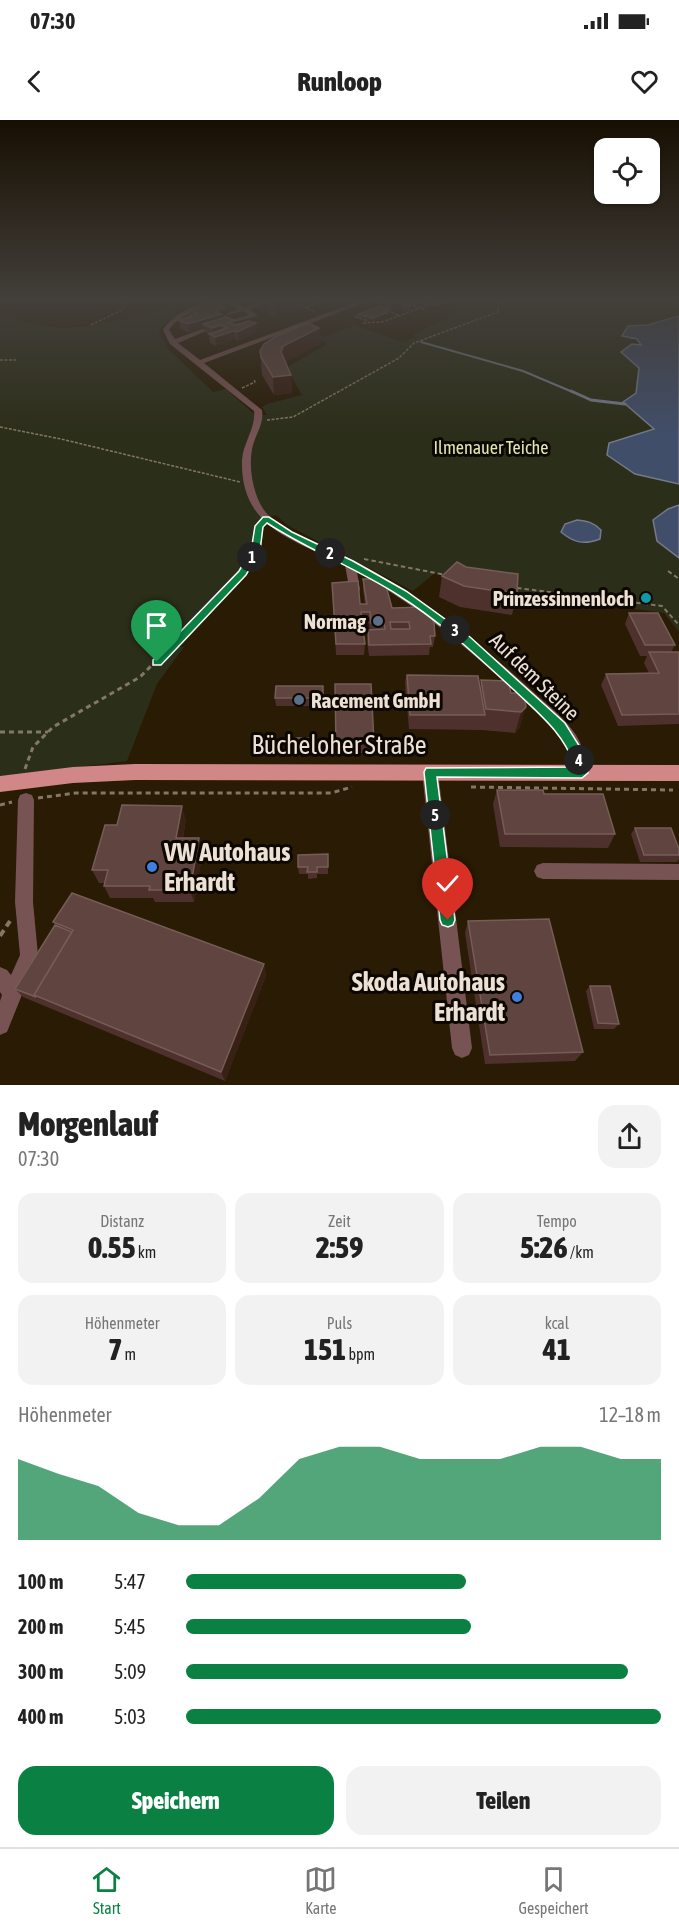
<!DOCTYPE html>
<html lang="de">
<meta charset="utf-8">
<style>
:root{--surface:#fff;--page:#f2f2f2;--text:#222;--muted:#767676;--line:#e0e0e0;--accent:#0b8043}
body{margin:0;font-family:"Asap Condensed",sans-serif;background:var(--page);color:var(--text);height:100vh;display:flex;flex-direction:column;font-size:22px;white-space:nowrap}
*{box-sizing:border-box;margin:0}
p{font-size:20px;color:var(--muted)}
.icon{flex:none;width:33px;height:33px;fill:none;stroke:currentColor;stroke-width:2;stroke-linecap:round;stroke-linejoin:round}
.map{position:relative;height:965px;overflow:hidden}
.panel{display:flex;flex-direction:column;background:var(--surface);flex:1}
.panel>*{flex:none}
.tools{position:absolute;left:594px;top:18px;display:grid;gap:12px}
.tools a{display:grid;place-items:center;width:66px;height:66px;border-radius:12px;background:var(--surface);box-shadow:0 2px 4px #0004;font-size:30px}
.pin{position:absolute;display:grid;place-items:center;width:51px;height:51px;color:#fff;margin:-62px -26px;border-radius:50% 50% 50% 0;rotate:-45deg;box-shadow:0 0 6px #0007}
.pin .icon{rotate:45deg}
.km{position:absolute;width:30px;height:30px;margin:-15px;border-radius:50%;background:#222;color:#fff;font-size:16px;line-height:30px;text-align:center}
.round{display:grid;place-items:center;flex:none;width:63px;height:63px;border-radius:18px;background:var(--page)}
.summary{display:flex;align-items:center;justify-content:space-between;height:102px;padding:0 18px}
h1{font-size:33px;font-weight:800;line-height:45px}
.stats{display:grid;grid-template-columns:repeat(3,1fr);gap:9px;height:102px;padding:6px 18px}
.stats div{display:grid;align-content:center;border-radius:15px;background:var(--page);text-align:center}
.stats b{font-size:30px;font-weight:800}
.stats small{font-size:16px;font-weight:400}
.stats p{font-size:16px}
.chart{height:168px;padding:12px 18px}
.chart p{display:flex;justify-content:space-between}
.chart svg{width:100%;height:108px;margin-top:6px;fill:var(--accent);opacity:.7}
.primary-button{display:flex;gap:12px;margin-top:auto;padding:12px 18px}
.primary-button a{flex:1;height:69px;border-radius:18px;background:var(--accent);color:#fff;font-size:24px;font-weight:800;line-height:69px;text-align:center}
.primary-button a+a{background:var(--page);color:var(--text)}
ul{padding:0 18px;list-style:none;font-size:20px}
li{display:grid;grid-template-columns:96px 72px 1fr;align-items:center;height:45px}
li i{height:15px;border-radius:8px;background:var(--accent)}
.status{display:flex;justify-content:space-between;align-items:center;height:42px;padding:0 30px;background:var(--surface);direction:ltr}
.status svg{height:16px;fill:currentColor}
header{display:flex;justify-content:space-between;align-items:center;height:78px;padding:0 18px;background:var(--surface);font-size:27px;font-weight:800}
.dock{display:flex;justify-content:space-around;align-items:center;height:84px;border-top:2px solid var(--line);background:var(--surface);font-size:16px;color:var(--muted)}
.dock a{display:grid;justify-items:center;gap:3px}
.dock .active{color:var(--accent)}
.map>svg:first-child{display:block}
.green{fill:#2b2e19}
.water{fill:#414e69;stroke:#747a89;stroke-width:1.5}
.lines{fill:none;stroke-linecap:round;stroke-linejoin:round}
.stream-far1{stroke:#747a89;stroke-width:2}
.stream{stroke:#747a89;stroke-width:3}
.path-far3{stroke:#847765;stroke-width:1.5;stroke-dasharray:3 1.5;stroke-linecap:butt}
.path-far2{stroke:#847765;stroke-width:2;stroke-dasharray:4.5 3;stroke-linecap:butt}
.path-far1{stroke:#847765;stroke-width:3;stroke-dasharray:5 4;stroke-linecap:butt}
.path{stroke:#847765;stroke-width:4;stroke-dasharray:7 4.5;stroke-linecap:butt}
.minor{fill:#775353;fill-rule:evenodd}
.major{fill:#d18688;fill-rule:evenodd}
.wall{fill:#4e312d}
.shaded-wall{fill:#382015}
.building{fill:#5f443f;stroke:#755d56;stroke-width:1.5;fill-rule:evenodd}
.route{fill:#0b8043;stroke:#fff;stroke-width:1.5}
.culture-dot{fill:#0f9aa8;stroke:#0d0701;stroke-width:2}
.service-dot{fill:#5c6f8a;stroke:#0d0701;stroke-width:2}
.shop-dot{fill:#3f7fe0;stroke:#0d0701;stroke-width:2}
.labels{text-anchor:middle;dominant-baseline:central;stroke-width:6;stroke-linejoin:round;paint-order:stroke}
.far-park-label{font-size:18px;fill:#e0e9ad;stroke:#0d0701}
.poi-label{font-size:21px;font-weight:bold;fill:#ece1d4;stroke:#0d0701;text-anchor:end}
.street-label{font-size:21px;fill:#ece1d4;stroke:#0d0701}
.near-street-label{font-size:26px;fill:#ece1d4;stroke:#0d0701}
.near-poi-label{font-size:26px;font-weight:bold;fill:#ece1d4;stroke:#0d0701;text-anchor:start}
</style>
<div class="status"><b>07:30</b><svg viewBox="0 0 49 12"><path d="M0 12V9h3v3zM5 12V6h3v6zM10 12V3h3v9zM15 12V0h3v12zM26 1h20v11H26zM47 4h2v5h-2z"/></svg></div>
<header><svg class="icon" aria-label="back" viewBox="0 0 24 24"><path d="M15 5l-7 7 7 7"/></svg>Runloop<svg class="icon" aria-label="heart" viewBox="0 0 24 24"><path d="M12 20l-8-8c-3-5 5-10 8-4 3-6 11-1 8 4z"/></svg></header>
<div class="map">
<svg width="679" height="965" viewBox="0 0 679 965">
<rect width="100%" height="100%" fill="#291b04"/>
<!-- green -->
<path class="green" d="M464,180H633L679,183V512L664,493L511,472L435,453L413,471L287,405L276,395L258,401L253,433L238,454L169,526L184,527L157,564L127,641L0,657V194C17,198 37,206 55,207C95,210 132,196 170,187L179,195C170,200 161,203 159,214L168,229L213,272L226,269L254,294L267,295L262,287L267,284L302,275L290,254L289,246L326,225L325,222L313,218L320,216L324,217L353,206L350,204H352L403,222L415,217L413,215L459,192L450,188Z"/>
<!-- water -->
<path class="water" d="M679,196V364L635,354L607,335L609,323L654,309L623,282L636,273L639,248L621,232L632,224L641,225L637,219L622,216L628,206L648,205Z
M679,385V438L657,421L653,400L668,389Z
M577,400C587,401 593,402 601,410L600,419C584,425 574,423 561,412L565,404Z"/>
<g class="lines">
<!-- stream-far1 -->
<path class="stream-far1" d="M421,222L523,251L575,273"/>
<!-- stream -->
<path class="stream" d="M571,271L591,280L625,284"/>
<!-- path-far3 -->
<path class="path-far3" d="M151,180H167
M378,180L382,188
M430,180L437,186L447,180
M413,185L426,191
M303,187L314,191
M306,188L314,184L309,182
M387,190L398,195
M361,195L356,197L368,201
M363,203L382,202L433,183
M91,205L122,190L126,180
M0,240H16
M242,268L255,262L254,259
M267,300L293,297L399,238L414,223L498,192V180
M0,307L61,319L240,362"/>
<!-- path-far2 -->
<path class="path-far2" d="M364,439L446,455
M668,451L679,459
M517,468L662,486L679,505
M159,538L242,453L256,431L260,404"/>
<!-- path-far1 -->
<path class="path-far1" d="M0,612H48
M25,649L33,627L53,607L140,557L161,536
M471,667L673,670
M38,678L76,673H331L352,667
M0,685L12,682"/>
<!-- path -->
<path class="path" d="M0,816L10,801"/>
<!-- minor -->
<path class="minor" d="M232,180L244,187L264,180H275L249,189L257,194V196L219,206V204L249,195L243,191L227,195V193L238,189L226,182C208,188 180,192 169,210L175,219L202,209H206V211L178,223L200,240L362,180H372L204,243L262,290C264,303 257,312 253,325C248,344 252,370 262,387C278,414 328,427 355,441C420,475 477,521 531,570C546,584 564,597 576,615C583,626 586,640 590,653L587,658L582,660L577,658C571,647 572,634 565,623C555,606 538,594 524,580C472,532 419,486 357,452L360,470L354,474L350,473L345,445C295,420 240,409 242,340C243,323 256,308 254,291L170,224L163,210C175,189 209,180 232,180Z
M430,645L435,647L438,652L472,928L469,935L462,938L455,935L452,928L422,652L425,647Z
M26,673L32,675L34,680L33,782L38,835L7,912L0,915V881L2,875L0,872V847L7,850L11,855L20,835L15,782L18,680L20,675Z
M543,743L679,744V760L543,759L537,757L534,751L537,745Z"/>
<!-- major -->
<path class="major" d="M135,644L679,645V661L135,660L73,663L0,672V656L73,647Z"/>
</g>
<!-- wall -->
<path class="wall" d="M242,180H264L249,185L242,183Z
M268,180H313L311,181V184L276,196L269,193Z
M381,180H428V184H415L410,186V191H401V186L391,190L385,188V184H381Z
M224,188L225,196L234,200L235,205L256,212L238,221L235,219L216,226L210,223L209,214L205,212L204,208L189,213L180,208L179,200L190,196L189,190Z
M388,189V195L374,200L359,197V194Z
M319,208L320,224L285,242L291,255L292,273L274,275L262,255L260,231Z
M442,456L517,474L512,495L460,487L439,477Z
M363,459L392,488L425,494L435,516L433,527H430L429,535L369,536L367,521L368,510H370L369,503H363L365,524L364,535H336L332,463L360,484H365L363,470Z
M629,493L675,525L671,532H679V604L618,606L601,565L606,554L649,553L644,543L647,536H640L625,504Z
M406,556L480,567L481,560L525,579L520,607L515,613L482,610L409,609L405,564Z
M335,564L374,622V633H336Z
M323,566V586H276L275,578Z
M309,618V636H287V633Z
M497,670L544,674L615,714L608,728L500,727L493,684Z
M186,699L183,718L203,731L194,782H155L153,778H110L104,766V763H99L92,750L117,705Z
M635,708L679,729V739L677,742H640L631,714Z
M328,734V754H317V758L308,759V754H299L298,747Z
M468,801L583,932L575,941L485,944L465,813Z
M53,802L264,844L266,856L225,961L23,877L15,869L55,805Z
M590,866L619,904L614,909H594L586,871Z"/>
<!-- shaded-wall -->
<path class="shaded-wall" d="M249,180H264L249,185Z
M311,180V184L276,196L275,181Z
M401,180V186L391,190V184Z
M411,180H416L415,184L409,186L410,181Z
M224,188L225,196L203,204L204,208L189,213L188,204L215,191Z
M388,189V195L374,200V198Z
M256,203V212L238,221L237,212Z
M221,205L222,214L213,216L212,208Z
M319,208L320,224L284,243L281,232L283,226Z
M234,211L235,219L216,226L215,217Z
M291,255L292,273L274,275L273,257Z
M526,587L520,607L515,613L521,592Z
M182,686L186,699L180,731L176,718Z
M199,718L203,731L194,782L190,770Z
M264,844L266,856L225,961L221,952Z"/>
<!-- building -->
<path class="building" d="M389,180H401L391,184L385,182Z
M401,180H411L410,181V186H402Z
M215,182L224,188L215,191L221,194L188,204L179,200L197,194L189,190Z
M379,186L388,189L384,191L388,192L374,198L359,194Z
M226,197L234,200L228,203L235,205L249,201L256,203L237,212L234,211L215,217L209,214L227,208L221,205L212,208L203,204Z
M308,203L319,208L283,226L281,232L291,255L273,257L261,237L260,231L264,224L275,217Z
M457,442L466,447L518,454L517,474L464,466L442,456Z
M363,459H380L385,462L392,488L423,487L425,494H430L434,503L435,516H430L431,524L369,525L368,510L385,509L384,503H371L370,492H361L365,524H336L332,463L358,461L360,484H367ZM390,502H409L410,509H391Z
M629,493H658L675,525H645Z
M649,532H679V594L622,595L606,554L659,553Z
M407,555L478,556L485,595H410Z
M481,560L508,561L511,573H517L525,579L526,587L521,592L486,589Z
M335,564H371L374,622L336,623Z
M276,566H323V578H275Z
M288,618H309V633H287Z
M497,670H543L544,674H603L615,714H505Z
M122,685L182,686L176,718H199L190,770H149L150,766H104L108,750H92L105,705H117Z
M635,708H671L679,729V735H644Z
M328,734V747H317V752H307L308,747H298V735Z
M72,773L264,844L221,952L34,875L73,810L53,802Z
M549,799L583,932L490,935L468,801Z
M55,805L72,812L34,875L36,877L15,869Z
M590,866H610L619,904L598,903Z"/>
<!-- sky -->
<linearGradient id="sky" x2="0" y2="1"><stop stop-color="#170f02"/><stop offset="0.57" stop-color="#433f3a"/><stop offset="1" stop-color="#433f3a" stop-opacity="0"/></linearGradient>
<rect width="679" height="316" fill="url(#sky)"/>
<!-- route -->
<path class="route" d="M263,397H269L292,412L353,441L406,471L470,517L565,603L580,627L588,653L582,658L437,657L455,800L453,805L448,807L442,805L440,800L424,652L426,648L575,647C564,613 539,594 514,570C477,536 441,502 398,475C356,448 308,430 267,403L263,407L260,431L246,455L161,545H153V540L239,451L251,431L255,406Z"/>
<!-- markers -->
<circle class="culture-dot" cx="646" cy="478" r="6"/>
<g class="service-dot">
<circle cx="378" cy="501" r="6"/>
<circle cx="299" cy="580" r="6"/>
</g>
<g class="shop-dot">
<circle cx="152" cy="747" r="6"/>
<circle cx="517" cy="877" r="6"/>
</g>
<g class="labels">
<!-- far-park labels -->
<g class="far-park-label">
<text x="491" y="327">Ilmenauer Teiche</text>
</g>
<!-- poi labels -->
<g class="poi-label">
<text x="634" y="478">Prinzessinnenloch</text>
<text x="366" y="501">Normag</text>
<text x="311" y="580" text-anchor="start">Racement GmbH</text>
</g>
<!-- street labels -->
<g class="street-label">
<text transform="translate(535 556) rotate(44)">Auf dem Steine</text>
</g>
<!-- near-street labels -->
<g class="near-street-label">
<text x="339" y="625">Bücheloher Straße</text>
</g>
<!-- near-poi labels -->
<g class="near-poi-label">
<text x="164" y="732">VW Autohaus<tspan x="164" dy="30">Erhardt</tspan></text>
<text x="505" y="862" text-anchor="end">Skoda Autohaus<tspan x="505" dy="30">Erhardt</tspan></text>
</g>
</g>
</svg>
<div class="tools">
<a><svg class="icon" aria-label="locate" viewBox="0 0 24 24"><circle cx="12" cy="12" r="6"/><path d="M12 2v4M12 18v4M2 12h4M18 12h4"/></svg></a>
</div>
<div class="pin" style="left:157px;top:542px;background:#1e9e55"><svg class="icon" aria-label="arrive" viewBox="0 0 24 24"><path d="M6 21V4h12l-3 4 3 4H6"/></svg></div>
<div class="pin" style="left:448px;top:800px;background:#d93025"><svg class="icon" aria-label="check" viewBox="0 0 24 24"><path d="M5 12l5 5 9-10"/></svg></div>
<b class="km" style="left:252px;top:437px">1</b>
<b class="km" style="left:330px;top:433px">2</b>
<b class="km" style="left:455px;top:510px">3</b>
<b class="km" style="left:579px;top:640px">4</b>
<b class="km" style="left:435px;top:695px">5</b>
</div>
<section class="panel">
<div class="summary"><div><h1>Morgenlauf</h1><p>07:30</p></div><a class="round"><svg class="icon" aria-label="share" viewBox="0 0 24 24"><path d="M12 15V3M7 8l5-5 5 5M5 13v7h14v-7"/></svg></a></div>
<div class="stats">
<div><p>Distanz</p><b>0.55<small> km</small></b></div>
<div><p>Zeit</p><b>2:59</b></div>
<div><p>Tempo</p><b>5:26<small> /km</small></b></div>
</div>
<div class="stats">
<div><p>Höhenmeter</p><b>7<small> m</small></b></div>
<div><p>Puls</p><b>151<small> bpm</small></b></div>
<div><p>kcal</p><b>41</b></div>
</div>
<div class="chart"><p><span>Höhenmeter</span>12–18 m</p>
<svg viewBox="0 0 160 44" preserveAspectRatio="none"><path d="M0 44V11L10 17L20 22L30 33L40 38L50 38L60 27L70 11L80 6L90 6L100 11L110 11L120 11L130 6L140 6L150 11L160 11V44z"/></svg>
</div>
<ul>
<li><b>100 m</b>5:47<i style="width:59%"></i></li>
<li><b>200 m</b>5:45<i style="width:60%"></i></li>
<li><b>300 m</b>5:09<i style="width:93%"></i></li>
<li><b>400 m</b>5:03<i style="width:100%"></i></li>
</ul>
<div class="primary-button"><a>Speichern</a><a>Teilen</a></div>
</section>
<nav class="dock">
<a class="active"><svg class="icon" aria-label="home" viewBox="0 0 24 24"><path d="M3 11l9-7 9 7M6 9v11h12V9"/></svg>Start</a>
<a><svg class="icon" aria-label="map" viewBox="0 0 24 24"><path d="M3 6l6-2 6 2 6-2v14l-6 2-6-2-6 2zM9 4v14M15 6v14"/></svg>Karte</a>
<a><svg class="icon" aria-label="saved" viewBox="0 0 24 24"><path d="M7 4h10v16l-5-4-5 4z"/></svg>Gespeichert</a>
</nav>
